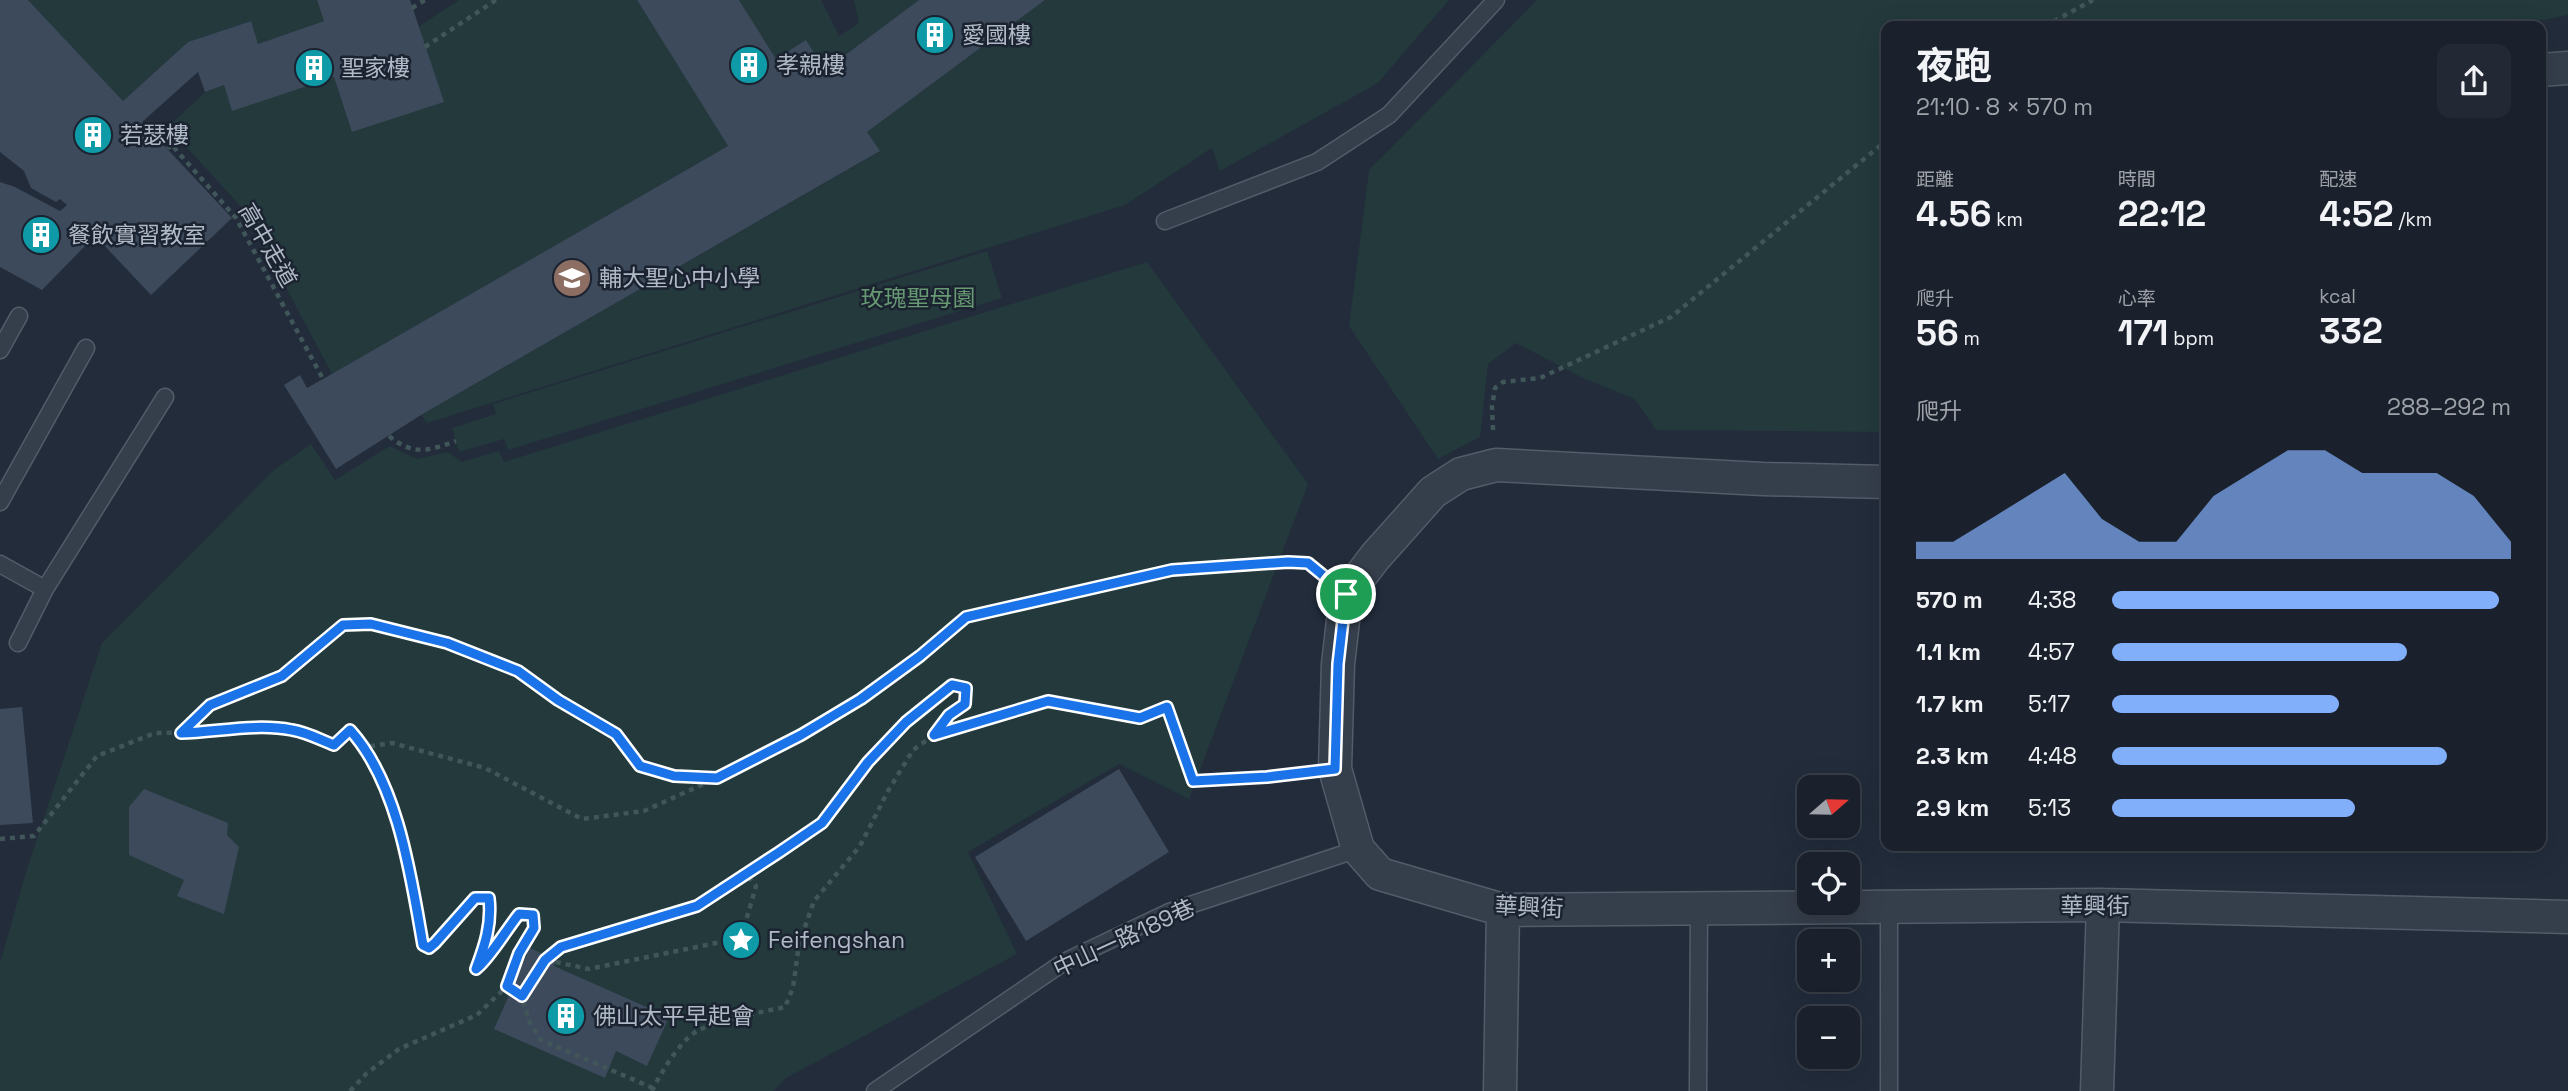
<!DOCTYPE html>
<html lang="zh-TW">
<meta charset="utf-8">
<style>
:root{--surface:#1a212c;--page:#232934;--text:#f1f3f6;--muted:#9fa3a9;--line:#383e48;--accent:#82affa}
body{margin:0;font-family:"Space Grotesk","Noto Sans TC",sans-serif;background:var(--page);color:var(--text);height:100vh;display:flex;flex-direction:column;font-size:26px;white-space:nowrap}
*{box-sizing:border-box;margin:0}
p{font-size:23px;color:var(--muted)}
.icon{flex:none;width:38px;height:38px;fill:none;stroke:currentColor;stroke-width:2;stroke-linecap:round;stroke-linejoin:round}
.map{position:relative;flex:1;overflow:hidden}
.drawer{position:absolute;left:1881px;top:21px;width:665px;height:830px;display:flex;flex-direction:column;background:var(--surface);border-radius:14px;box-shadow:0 7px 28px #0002,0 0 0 2px var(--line)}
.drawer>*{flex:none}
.needle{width:46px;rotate:70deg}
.fabs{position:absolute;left:1797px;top:775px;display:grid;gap:14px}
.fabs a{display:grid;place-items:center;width:63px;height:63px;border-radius:14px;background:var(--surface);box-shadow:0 7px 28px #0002,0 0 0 2px var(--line);font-size:35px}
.pin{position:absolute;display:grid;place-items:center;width:60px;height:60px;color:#fff;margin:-30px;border:4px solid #fff;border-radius:50%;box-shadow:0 2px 7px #0007}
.round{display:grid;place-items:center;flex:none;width:74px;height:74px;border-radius:14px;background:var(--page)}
.overview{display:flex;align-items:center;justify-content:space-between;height:119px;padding:0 35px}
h1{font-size:38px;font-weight:700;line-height:52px}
.stats{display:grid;grid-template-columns:repeat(3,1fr);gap:10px;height:119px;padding:7px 35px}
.stats div{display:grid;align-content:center}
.stats b{font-size:35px;font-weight:700}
.stats small{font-size:19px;font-weight:400}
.stats p{font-size:19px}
.chart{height:196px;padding:14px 35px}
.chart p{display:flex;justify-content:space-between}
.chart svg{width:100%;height:126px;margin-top:7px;fill:var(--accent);opacity:.7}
ul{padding:0 35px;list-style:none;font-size:23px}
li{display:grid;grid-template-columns:112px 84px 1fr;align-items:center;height:52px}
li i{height:18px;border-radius:9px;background:var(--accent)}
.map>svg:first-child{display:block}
.green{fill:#23393c}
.building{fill:#3d4a5b}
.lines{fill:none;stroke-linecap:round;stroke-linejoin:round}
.lane-casing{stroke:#535c69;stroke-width:19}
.street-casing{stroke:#535c69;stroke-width:35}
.path{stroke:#415659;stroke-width:4.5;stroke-dasharray:5 5;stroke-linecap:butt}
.lane{stroke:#353e4b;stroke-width:16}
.street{stroke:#353e4b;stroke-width:32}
.route-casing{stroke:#fff;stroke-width:14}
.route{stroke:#1a73e8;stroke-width:9}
.labels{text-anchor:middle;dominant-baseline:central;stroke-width:5;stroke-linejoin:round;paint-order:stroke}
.poi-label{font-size:23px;fill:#b0b9c7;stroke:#1b2330;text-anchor:start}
.street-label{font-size:23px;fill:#b0b9c7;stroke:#1b2330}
.park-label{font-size:23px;fill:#679973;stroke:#1b2330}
</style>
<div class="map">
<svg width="2568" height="1091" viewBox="0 0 2568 1091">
<rect width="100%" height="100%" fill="#222c3b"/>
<!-- green -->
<path class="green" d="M28,0H317L324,21L258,44L250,21L188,42L123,101Z
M459,0H637L728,146L332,374L245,211L168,127L205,92L224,85L232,110L334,77L353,132L443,101L418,27Z
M739,0H821L839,36L859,23L854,0H919L825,70L776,59Z
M1045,0H1449L1378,83L1220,171L1212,148L1125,205L427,423L421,415L879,152L867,132Z
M1537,0H2568V15L2514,26H1886V432L1656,430L1635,399L1583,378L1516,343L1488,364L1480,437L1438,459L1349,326L1369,170Z
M987,251L1002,298L508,450L504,439L459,452L452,428L496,414L493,404Z
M1147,262L1308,484L1189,799L1119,764L968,852L1017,954L786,1078L773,1091H0V963L26,872L102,643L275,469L311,444L335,480L390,446L417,459L448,452L462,462L499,451L504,462Z"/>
<!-- building -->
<path class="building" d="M0,0H28L123,101L188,42L251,21L258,44L324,21L317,0H410L444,102L352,132L334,77L232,111L224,85L205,92L198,72L142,122L232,218L151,295L83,223L77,229L89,242L42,290L0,267V182L15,187L60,211L67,205L60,199L56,202L31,188L24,171L0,152Z
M637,0H739L776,59L806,40L825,70L919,0H1045L867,132L880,151L421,415L336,469L284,385L300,375L307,388L323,379L728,146Z
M22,707L33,823L0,825V709Z
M1119,769L1169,852L1026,941L975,857Z
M144,789L228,823L227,835L239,847L224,914L177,896L184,880L129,855V807Z
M530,948L556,960L554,966L669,1017L647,1066L616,1051L605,1078L494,1029Z"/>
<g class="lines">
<!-- lane casing -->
<g class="lane-casing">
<path id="lane" d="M1165,221L1317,162L1389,115L1496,0
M0,350L19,316
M0,502L86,348
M0,564L45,589L18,643
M45,589L165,397
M1889,907V1091
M875,1091L1064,962L1169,912L1358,849
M1698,1091L1699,909"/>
</g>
<!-- street casing -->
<g class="street-casing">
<path id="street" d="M2541,70L2568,68
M1886,482L1763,479L1496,465L1461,474L1433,492L1375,557L1346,595L1338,664L1335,769L1358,849L1380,874L1503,910L2103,905L2568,917
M1500,1091L1503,910
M2097,1091L2103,905"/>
</g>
<!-- path -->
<path class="path" d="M412,8L425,0
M2045,26L2093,0
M425,47L496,0
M168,149L171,144L236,218L323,379
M1493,430L1492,406L1495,388L1503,382L1540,378L1671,317L1886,141
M389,436C413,456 428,451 456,441
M182,732L210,705L282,675L343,625L371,624L447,643L518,671L558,700L616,734L640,766L674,776L713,778
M365,747L397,821L406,852L423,945L429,948L435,943L475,898H489C492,924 485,945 476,969C490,958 506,930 519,914L533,915L534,928L519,953L507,986L522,996
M0,839L34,836L97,756L155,733L214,732L249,728L293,730L334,745L350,730L365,747L392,743L485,768L582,819L644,811L717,778L801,735L861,699L920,656L966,617L1172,570L1288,562L1308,563L1320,573
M546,960L589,969L741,938L756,886L746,874
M653,1088L541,1040L529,1021L522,996L545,960L561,947L697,906L778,853L822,823L868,762L906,722L952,685L966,688L965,704L949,715L934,734
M350,1091L367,1073L399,1049L477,1015L507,986
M652,1091C660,1074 679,1043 694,1033C711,1021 763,1012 785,1007L793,988L799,944L814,901L860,846L888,791L913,750L934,735L1048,701L1140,718L1167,707L1193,781L1301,773"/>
<!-- lane -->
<use href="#lane" class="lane"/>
<!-- street -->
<use href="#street" class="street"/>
</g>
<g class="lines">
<!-- route casing -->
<g class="route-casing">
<path id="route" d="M1288,562L1308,563L1346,594L1338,664L1335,769L1267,777L1193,781L1167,707L1140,718L1048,701L934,735L949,715L965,704L966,688L952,685L906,722L868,762L822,823L778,853L697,906L561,947L545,960L522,996L507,986L519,953L534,928L533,915L519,914C506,930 490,958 476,969C485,945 492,924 489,898H475L435,943L429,948L423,945C411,876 398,783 350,730L334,745C321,740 306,732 292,730C256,723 218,732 181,733L210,705L282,676L343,625L371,624L447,643L518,671L558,700L616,734L640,766L674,776L717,778L801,735L861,699L920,656L966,617L1172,570Z"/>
</g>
<!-- route -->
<use href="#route" class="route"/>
</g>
<!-- icons -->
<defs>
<g id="building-disc" transform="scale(2.0125)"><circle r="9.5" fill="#0f9aa8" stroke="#1b2330"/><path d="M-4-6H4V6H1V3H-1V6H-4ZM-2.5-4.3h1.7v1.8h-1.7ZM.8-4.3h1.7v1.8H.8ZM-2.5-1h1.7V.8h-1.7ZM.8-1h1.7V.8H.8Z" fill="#fff"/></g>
<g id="school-disc" transform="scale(2.0125)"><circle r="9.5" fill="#8d6e63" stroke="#1b2330"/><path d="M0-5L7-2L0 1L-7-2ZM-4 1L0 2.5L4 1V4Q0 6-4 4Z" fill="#fff"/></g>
<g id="sight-disc" transform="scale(2.0125)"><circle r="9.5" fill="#0f9aa8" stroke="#1b2330"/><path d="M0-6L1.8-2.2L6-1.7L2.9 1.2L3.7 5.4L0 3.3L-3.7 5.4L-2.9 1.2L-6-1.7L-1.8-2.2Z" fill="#fff"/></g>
</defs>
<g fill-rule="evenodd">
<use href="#building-disc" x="935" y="35"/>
<use href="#building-disc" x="749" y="65"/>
<use href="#building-disc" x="314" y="68"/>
<use href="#building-disc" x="93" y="135"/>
<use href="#building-disc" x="41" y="235"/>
<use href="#school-disc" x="572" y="278"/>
<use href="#sight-disc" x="741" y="940"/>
<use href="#building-disc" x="566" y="1016"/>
</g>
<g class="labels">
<!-- poi labels -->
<g class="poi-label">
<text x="962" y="35">愛國樓</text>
<text x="776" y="65">孝親樓</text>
<text x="341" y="68">聖家樓</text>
<text x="120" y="135">若瑟樓</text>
<text x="68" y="235">餐飲實習教室</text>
<text x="599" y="278">輔大聖心中小學</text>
<text x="768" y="940">Feifengshan</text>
<text x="593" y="1016">佛山太平早起會</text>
</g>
<!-- street labels -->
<g class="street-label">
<text transform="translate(268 245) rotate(60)">高中走道</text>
<text x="2095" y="906">華興街</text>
<text transform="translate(1529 907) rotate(3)">華興街</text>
<text transform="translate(1124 938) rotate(-25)">中山一路189巷</text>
</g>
<!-- park labels -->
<g class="park-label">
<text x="918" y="298">玫瑰聖母園</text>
</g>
</g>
</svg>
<div class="fabs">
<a><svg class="needle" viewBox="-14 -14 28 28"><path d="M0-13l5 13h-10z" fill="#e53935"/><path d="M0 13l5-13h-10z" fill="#9fa3a9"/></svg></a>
<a><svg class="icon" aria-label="locate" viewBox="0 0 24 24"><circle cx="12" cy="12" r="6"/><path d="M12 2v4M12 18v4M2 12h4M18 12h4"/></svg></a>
<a>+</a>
<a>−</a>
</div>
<div class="pin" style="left:1346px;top:594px;background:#1e9e55"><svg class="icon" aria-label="arrive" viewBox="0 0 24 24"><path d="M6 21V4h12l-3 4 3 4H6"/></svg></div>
<section class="drawer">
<div class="overview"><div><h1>夜跑</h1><p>21:10 · 8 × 570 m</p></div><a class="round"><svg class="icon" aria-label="share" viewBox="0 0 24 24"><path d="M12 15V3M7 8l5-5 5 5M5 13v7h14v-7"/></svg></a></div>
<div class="stats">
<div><p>距離</p><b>4.56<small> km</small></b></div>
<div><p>時間</p><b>22:12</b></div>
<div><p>配速</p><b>4:52<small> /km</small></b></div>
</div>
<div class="stats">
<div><p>爬升</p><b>56<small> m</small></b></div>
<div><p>心率</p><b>171<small> bpm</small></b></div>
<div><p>kcal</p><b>332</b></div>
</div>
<div class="chart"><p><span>爬升</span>288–292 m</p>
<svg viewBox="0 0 160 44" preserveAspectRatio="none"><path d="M0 44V38L10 38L20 30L30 22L40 14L50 30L60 38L70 38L80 22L90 14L100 6L110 6L120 14L130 14L140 14L150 22L160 38V44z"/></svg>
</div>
<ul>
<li><b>570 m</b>4:38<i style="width:97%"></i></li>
<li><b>1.1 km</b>4:57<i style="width:74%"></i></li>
<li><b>1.7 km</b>5:17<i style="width:57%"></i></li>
<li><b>2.3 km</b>4:48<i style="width:84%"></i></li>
<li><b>2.9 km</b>5:13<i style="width:61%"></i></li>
</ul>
</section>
</div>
